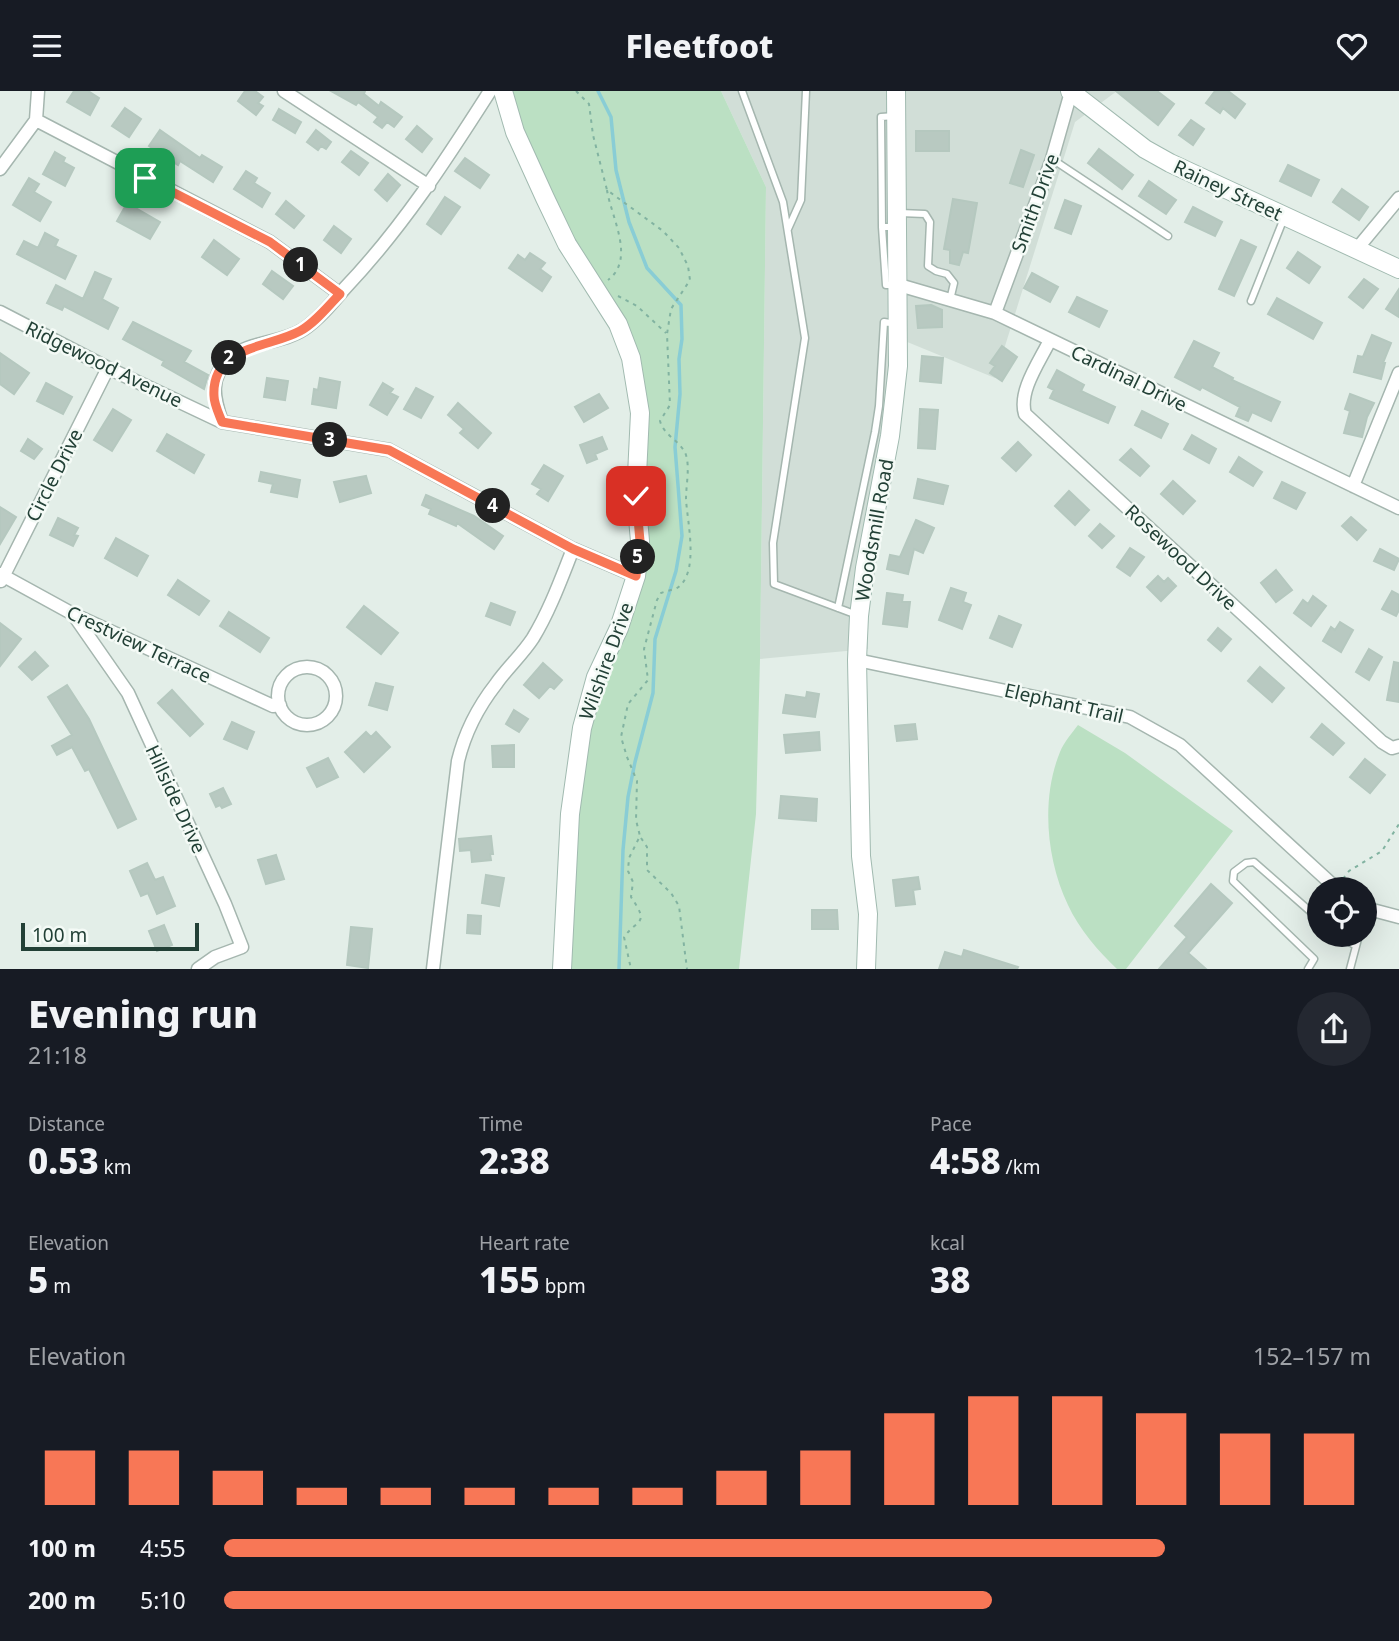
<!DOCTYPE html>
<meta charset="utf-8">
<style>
:root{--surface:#171b24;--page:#242831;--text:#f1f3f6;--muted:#9ea1a6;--accent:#f87756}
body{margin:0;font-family:"Noto Sans",sans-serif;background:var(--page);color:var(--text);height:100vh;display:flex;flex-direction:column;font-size:26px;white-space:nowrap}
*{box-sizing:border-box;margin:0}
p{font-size:23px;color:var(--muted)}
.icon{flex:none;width:38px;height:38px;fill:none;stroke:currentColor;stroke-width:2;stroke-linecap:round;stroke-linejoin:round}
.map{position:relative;height:878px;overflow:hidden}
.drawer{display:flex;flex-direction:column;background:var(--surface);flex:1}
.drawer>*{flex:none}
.buttons{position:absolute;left:1307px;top:786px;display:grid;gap:14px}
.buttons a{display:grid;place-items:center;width:70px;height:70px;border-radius:50%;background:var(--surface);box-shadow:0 7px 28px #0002;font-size:35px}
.scale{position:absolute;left:21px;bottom:18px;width:178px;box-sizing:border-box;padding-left:7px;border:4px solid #224036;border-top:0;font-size:19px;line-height:24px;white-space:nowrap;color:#224036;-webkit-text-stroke:5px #f4faf6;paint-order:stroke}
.pin{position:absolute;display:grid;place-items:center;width:60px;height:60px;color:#fff;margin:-30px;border-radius:14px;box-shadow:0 4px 10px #0006}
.km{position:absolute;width:35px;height:35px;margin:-18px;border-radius:50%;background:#222;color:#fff;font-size:19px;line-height:35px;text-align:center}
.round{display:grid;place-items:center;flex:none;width:74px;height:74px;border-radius:37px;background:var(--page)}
.head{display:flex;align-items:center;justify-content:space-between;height:119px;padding:0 28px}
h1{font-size:38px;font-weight:800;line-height:52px}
.metrics{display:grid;grid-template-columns:repeat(3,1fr);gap:10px;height:119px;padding:7px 28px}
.metrics div{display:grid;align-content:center}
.metrics b{font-size:35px;font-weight:800}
.metrics small{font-size:19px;font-weight:400}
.metrics p{font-size:19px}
.chart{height:196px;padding:14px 28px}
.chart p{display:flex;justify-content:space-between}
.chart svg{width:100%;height:126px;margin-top:7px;stroke:var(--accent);stroke-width:6}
ul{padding:0 28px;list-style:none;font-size:23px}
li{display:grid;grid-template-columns:112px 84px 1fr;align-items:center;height:52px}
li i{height:18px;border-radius:9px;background:var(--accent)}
header{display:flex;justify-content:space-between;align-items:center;height:91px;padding:0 28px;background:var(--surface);font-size:32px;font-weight:800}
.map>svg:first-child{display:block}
.built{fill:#d1ded7}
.green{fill:#bbe0c3}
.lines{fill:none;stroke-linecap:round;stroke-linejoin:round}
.stream{stroke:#89cdd5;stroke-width:3.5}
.building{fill:#b8c9c1;stroke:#b5c8bf;stroke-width:2}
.lane-casing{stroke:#a5b6af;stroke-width:9}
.street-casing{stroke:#a5b6af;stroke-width:15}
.secondary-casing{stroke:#a1bab0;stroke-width:20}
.path{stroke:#82b3a1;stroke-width:2;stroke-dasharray:3.5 5;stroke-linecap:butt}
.lane{stroke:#fff;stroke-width:6}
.street{stroke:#fff;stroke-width:12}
.secondary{stroke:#fff;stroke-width:18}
.route-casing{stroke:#fff;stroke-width:14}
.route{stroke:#f87756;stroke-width:9}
.labels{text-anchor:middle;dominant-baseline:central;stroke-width:5;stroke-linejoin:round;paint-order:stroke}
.street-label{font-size:19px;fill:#224036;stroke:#f4faf6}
</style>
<header><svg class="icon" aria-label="menu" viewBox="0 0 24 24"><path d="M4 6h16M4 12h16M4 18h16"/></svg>Fleetfoot<svg class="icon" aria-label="heart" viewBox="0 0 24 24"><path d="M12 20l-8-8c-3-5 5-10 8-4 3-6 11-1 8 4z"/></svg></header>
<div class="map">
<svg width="1399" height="878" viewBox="0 0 1399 878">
<rect width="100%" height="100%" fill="#e3eee8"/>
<!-- built -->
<path class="built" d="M721,0H1117L1075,31L995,287L900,248L861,459L868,558L760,568L766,96Z"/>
<!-- green -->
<path class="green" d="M503,0H721L766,96L760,568L756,723L739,878H564L572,674L576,623L632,493L633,264L592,198Z
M1078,634L1125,662L1233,740L1126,878H1117C1098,860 1079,838 1068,814C1046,768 1041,707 1060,661C1064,651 1072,642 1078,634Z"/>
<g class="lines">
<!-- stream -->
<path class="stream" d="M598,0L611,26L616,79L629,131L647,177L681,214L682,248L679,268L680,303L675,356L682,445L676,480L655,548L653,602L635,671L628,706L623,759L619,878"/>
</g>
<!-- building -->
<path class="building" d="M74,0H88L99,7L90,24L67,11Z
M245,0H255L263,6L258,12L263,15L256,24L238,10Z
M331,0H365L364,3L379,15L381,11L402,26L394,36L387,31L382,37L374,31L378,26L358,11L356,14Z
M1116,0H1157L1174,13L1158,34Z
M1215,0H1228L1245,13L1235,27L1223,17L1220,22L1206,12Z
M125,17L141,28L129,46L112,35Z
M279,18L301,31L295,42L273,29Z
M1191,29L1204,38L1193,54L1179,44Z
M417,35L432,48L422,61L406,48Z
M160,39L200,67L202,64L222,76L213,91L180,70L178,74L149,55Z
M316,39L331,51L326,58L321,55L318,59L307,51Z
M916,40H949V60H916Z
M1099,58L1133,84L1122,98L1088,72Z
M1021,59L1034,64L1023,96L1010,92Z
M351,60L368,72L359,84L342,71Z
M55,61L65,67L63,71L74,77L65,95L43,83Z
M465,67L489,84L480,97L455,80Z
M1288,74L1319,89L1311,105L1280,90Z
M246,80L257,87L254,92L270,102L262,116L234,98Z
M388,83L400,94L387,110L375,99Z
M29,87L39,93L34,101L51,111L40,130L13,114Z
M1149,90L1176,109L1166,123L1139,105Z
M1342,98L1368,116L1359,129L1333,111Z
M445,106L460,116L441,143L427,133Z
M953,108L977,112L968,162L963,161L959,174L950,172V159L944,158Z
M1065,109L1081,115L1071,143L1055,137Z
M286,110L304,125L294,137L276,123Z
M127,112L160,131L150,148L117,130Z
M1193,116L1222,131L1215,145L1185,131Z
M334,135L351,148L341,162L324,149Z
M45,142L58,149L55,155L76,165L65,188L17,163L24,150L38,157Z
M214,149L239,168L227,184L202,166Z
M1241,149L1256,156L1234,205L1219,198Z
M1298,161L1320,176L1309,192L1287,177Z
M530,162L545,172L540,178L551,186L542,200L509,177L518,164L525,169Z
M272,180L293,195L283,208L263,193Z
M95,181L111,188L102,208L118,217L108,238L64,215L62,219L47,212L56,194L83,208Z
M1032,182L1058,196L1050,211L1024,197Z
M1364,188L1378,198L1363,217L1349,206Z
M1399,198V226L1386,218Z
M1077,206L1107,220L1099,236L1069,221Z
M1277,207L1322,232L1313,248L1268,223Z
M931,214L942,219V236L918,237L916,215Z
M133,231L191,260L184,271L208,284L204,298L162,274L164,270L123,248Z
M1372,244L1391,252L1383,272H1385L1381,288L1354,281L1358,265L1363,266Z
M1194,250L1219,262L1212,276L1233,287L1232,289L1280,311L1271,330L1252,321L1248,330L1236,325L1240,316L1202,296L1200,299L1175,286Z
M1002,255L1017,266L1002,290L990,282L995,275L990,272Z
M0,262L29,282L14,303L0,293Z
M922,265L943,267L941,292L920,290Z
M1057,279L1084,294L1081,300L1115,316L1108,332L1050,307L1054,299L1048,296Z
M267,287L288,290L285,309L264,306Z
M320,287L340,291L336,317L312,313L314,298L318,299Z
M46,292L72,306L63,323L37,310Z
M383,292L393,298L390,302L398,306L387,324L370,314Z
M416,297L433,306L421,327L404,318Z
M599,303L608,317L584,331L575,316Z
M1350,303L1374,312L1367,326L1362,346L1344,342L1350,320L1345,318Z
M458,312L491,342L478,357L460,342L464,338L448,324Z
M113,318L131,329L112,360L94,349Z
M920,318L938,319L935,358L918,357Z
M1142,320L1168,333L1161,347L1135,334Z
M167,343L204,364L194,382L157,360Z
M1192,344L1216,358L1209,372L1184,358Z
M602,346L607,358L595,363L597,368L587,372L580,354Z
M28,348L42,358L34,368L21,360Z
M1018,351L1031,364L1016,380L1002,367Z
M1131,358L1149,375L1140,385L1120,369Z
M1239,366L1262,381L1253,395L1230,381Z
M544,374L563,385L548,410L537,403L541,398L532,393Z
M261,381L300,389L297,406L271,401L273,393L259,390Z
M366,385L371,402L340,411L334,391Z
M918,388L948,395L943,413L914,407Z
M1173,390L1195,410L1183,423L1161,403Z
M1282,391L1305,402L1296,418L1274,407Z
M1069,400L1089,419L1075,434L1055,415Z
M426,404L474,425L503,445L494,458L457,432L456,435L429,423L431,418L422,414Z
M0,416L16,426L0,453Z
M1351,426L1366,439L1357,449L1342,435Z
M58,427L78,437L74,444L78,445L73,455L50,444Z
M916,429L934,437L923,462L914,458L908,483L887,478L890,464L900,466Z
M1100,433L1114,445L1102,457L1089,445Z
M116,447L148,465L137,485L105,467Z
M1130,457L1144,466L1130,485L1117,476Z
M1380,458L1399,468L1394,479L1374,470Z
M1276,479L1292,499L1276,511L1261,492Z
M1158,485L1164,491L1168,487L1176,495L1161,510L1147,496Z
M178,489L209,510L199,524L168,504Z
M951,497L966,502L963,511L971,514L962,538L939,529Z
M1392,500L1399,504V519L1396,525L1382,518Z
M887,502L903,504L902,511H910L907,536L883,533Z
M1313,505L1326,515L1311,535L1294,522L1303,509L1308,513Z
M491,512L515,521L510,534L486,525Z
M364,515L398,542L381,563L347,536Z
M229,521L269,547L260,561L220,535Z
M999,525L1021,534L1012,556L990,547Z
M1340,531L1353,539L1341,561L1323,550L1331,536L1335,539Z
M0,532L21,548L0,575Z
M1218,537L1231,548L1221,560L1208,549Z
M1369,558L1382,566L1369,589L1356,581Z
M35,561L48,575L32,589L19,576Z
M1394,571L1399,572V611L1387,609Z
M543,572L562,589L554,598L550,595L539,607L524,594Z
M1260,576L1284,597L1272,611L1248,590Z
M376,592L393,596L387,619L369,614Z
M67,594L89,628L136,728L118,737L89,678L85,680L72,656L57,664L52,655L72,644L48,606Z
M172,599L203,633L190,645L158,612Z
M807,601L819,603L815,626L783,622L786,604L806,607Z
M514,619L528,628L519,641L506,633Z
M232,631L254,641L247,658L224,648Z
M915,633L917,648L897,650L895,635Z
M1322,633L1344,652L1333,664L1311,646Z
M366,641L371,646L376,641L390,656L364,681L345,661Z
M819,641L820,659L786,662L784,644Z
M514,654V676H493L492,655Z
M328,667L338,686L317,696L307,677Z
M1365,668L1385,684L1370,702L1350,686Z
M223,697L231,713L222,717L220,714L216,716L210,703Z
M781,705L817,708L816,730L779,727Z
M491,745L493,763H490L491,769L472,771L471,759L460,760L459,748Z
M276,764L284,788L266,793L258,769Z
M147,772L155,789L163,786L175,815L157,823L148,802L141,805L130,780Z
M486,784L504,787L499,815L482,812Z
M918,786L920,798L913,799L915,813L896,815L893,789Z
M1211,793L1232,812L1188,862L1206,878H1159L1187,846L1175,835Z
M812,819H837L838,838H812Z
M468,824L481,825L480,843L467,842Z
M164,834L172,854L157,860L149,840Z
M351,836L372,838L368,877L347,874Z
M964,859L1018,876L1017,878H939L945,861L962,866Z"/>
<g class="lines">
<!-- lane casing -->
<g class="lane-casing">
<path id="lane" d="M742,0L783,111L805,247L773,452L774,493L857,524
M1052,68L1168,145
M900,122L925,123L930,131L928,175L936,180L947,183L954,192L950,209
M882,136L881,26L895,25
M896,136H882L886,194H897
M788,138L801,109L806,0
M1251,210L1284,127
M838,517L875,341L879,315L884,231L897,233
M1338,844L1356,855
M1308,878L1314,868L1233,790L1234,781L1246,772L1254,771L1320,829
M1350,878L1359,844"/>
</g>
<!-- street casing -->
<g class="street-casing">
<path id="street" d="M284,0L429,95
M36,29L270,151L340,203
M0,78L36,29L38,0
M1356,159L1399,107
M899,194L995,222L1399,417
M0,221L108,277L222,331L389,359L573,458L636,485
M995,222L1052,68L1071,1
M1050,249C1040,270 1018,300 1025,323L1382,651L1392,657L1399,655
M222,331C214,308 208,286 230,267C249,250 281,253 304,238C319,228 333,211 345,197C402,137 446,69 490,0
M1353,395L1399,282
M0,483L73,523L273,615L280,614
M1,490L108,277
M73,523L128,602L225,813L242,856L215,866L198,878
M857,569L1130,626L1180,654L1337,798
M278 605a29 29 0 1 1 58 0a29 29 0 1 1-58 0Z
M1365,817L1399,826
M433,878L458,670C465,641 478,616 496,593C507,577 522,564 533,547C550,519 561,488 573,458"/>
</g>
<!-- secondary casing -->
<g class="secondary-casing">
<path id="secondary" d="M503,0L515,41L545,107L567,153L618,233L631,267L640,322L636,405L640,450L636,485L619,537L596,586L582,637L570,723L562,878
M1070,0L1145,58L1170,72L1399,178
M866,878L868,823L861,765L857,569L859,525L865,477L890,345L898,275L896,0"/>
</g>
<!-- path -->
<path class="path" d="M576,0L589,13L593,44L607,99L663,140L679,157L688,175L690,189L671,218L667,243L670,314L660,330C664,345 681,350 686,364C690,377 686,394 686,408C687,430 700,482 677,497C673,499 666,500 661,502L657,509L644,558L648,589L628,613L621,646L627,666L637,690L636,729L640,745L629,767L628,780L633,791L631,806C650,834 638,827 624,846L631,878
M607,99C611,126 636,168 608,189
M618,205L637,215L666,242
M641,747L647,756V779L671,802L679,815L687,878
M1343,788L1349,780L1382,760L1399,733"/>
<!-- lane -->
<use href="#lane" class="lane"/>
<!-- street -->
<use href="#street" class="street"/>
<!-- secondary -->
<use href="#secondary" class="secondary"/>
</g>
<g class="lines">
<!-- route casing -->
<g class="route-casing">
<path id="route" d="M145,87L270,151L340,203C328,215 315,232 300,240C269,257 211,255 214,305C214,313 219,323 222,331L389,359L573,458L636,485L640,450L636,405"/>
</g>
<!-- route -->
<use href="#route" class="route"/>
</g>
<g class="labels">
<!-- street labels -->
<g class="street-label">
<text transform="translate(1228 99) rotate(25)">Rainey Street</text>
<text transform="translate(1035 112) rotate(-70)">Smith Drive</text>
<text transform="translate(104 273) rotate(26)">Ridgewood Avenue</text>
<text transform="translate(1129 287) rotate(26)">Cardinal Drive</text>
<text transform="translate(54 384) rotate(-63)">Circle Drive</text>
<text transform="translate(874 439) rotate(-80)">Woodsmill Road</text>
<text transform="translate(1181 466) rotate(43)">Rosewood Drive</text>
<text transform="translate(139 553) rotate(25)">Crestview Terrace</text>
<text transform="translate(606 570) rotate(-70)">Wilshire Drive</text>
<text transform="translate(1064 612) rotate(13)">Elephant Trail</text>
<text transform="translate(176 708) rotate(65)">Hillside Drive</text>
</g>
</g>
</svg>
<div class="buttons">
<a><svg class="icon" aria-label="locate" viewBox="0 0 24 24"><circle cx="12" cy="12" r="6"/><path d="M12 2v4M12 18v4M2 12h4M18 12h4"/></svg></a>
</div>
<div class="scale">100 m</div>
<div class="pin" style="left:145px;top:87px;background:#1e9e55"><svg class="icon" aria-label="arrive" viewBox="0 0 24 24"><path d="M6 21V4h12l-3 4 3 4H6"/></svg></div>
<div class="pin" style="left:636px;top:405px;background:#d93025"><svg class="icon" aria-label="check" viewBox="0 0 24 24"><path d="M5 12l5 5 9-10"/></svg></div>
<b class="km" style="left:301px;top:174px">1</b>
<b class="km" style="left:229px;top:267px">2</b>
<b class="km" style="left:330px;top:349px">3</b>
<b class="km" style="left:493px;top:415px">4</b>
<b class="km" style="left:638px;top:466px">5</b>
</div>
<section class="drawer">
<div class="head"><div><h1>Evening run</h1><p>21:18</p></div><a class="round"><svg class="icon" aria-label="share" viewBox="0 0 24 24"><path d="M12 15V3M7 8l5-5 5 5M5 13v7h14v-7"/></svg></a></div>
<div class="metrics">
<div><p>Distance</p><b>0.53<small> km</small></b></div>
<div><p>Time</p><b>2:38</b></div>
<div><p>Pace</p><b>4:58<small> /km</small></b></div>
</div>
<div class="metrics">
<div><p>Elevation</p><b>5<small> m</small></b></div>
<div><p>Heart rate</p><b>155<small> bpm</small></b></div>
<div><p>kcal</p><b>38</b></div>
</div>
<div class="chart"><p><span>Elevation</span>152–157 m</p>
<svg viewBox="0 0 160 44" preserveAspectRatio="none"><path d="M5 44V25M15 44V25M25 44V32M35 44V38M45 44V38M55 44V38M65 44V38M75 44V38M85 44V32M95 44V25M105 44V12M115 44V6M125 44V6M135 44V12M145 44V19M155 44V19"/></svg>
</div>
<ul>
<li><b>100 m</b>4:55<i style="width:82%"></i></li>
<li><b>200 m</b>5:10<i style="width:67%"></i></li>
</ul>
</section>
